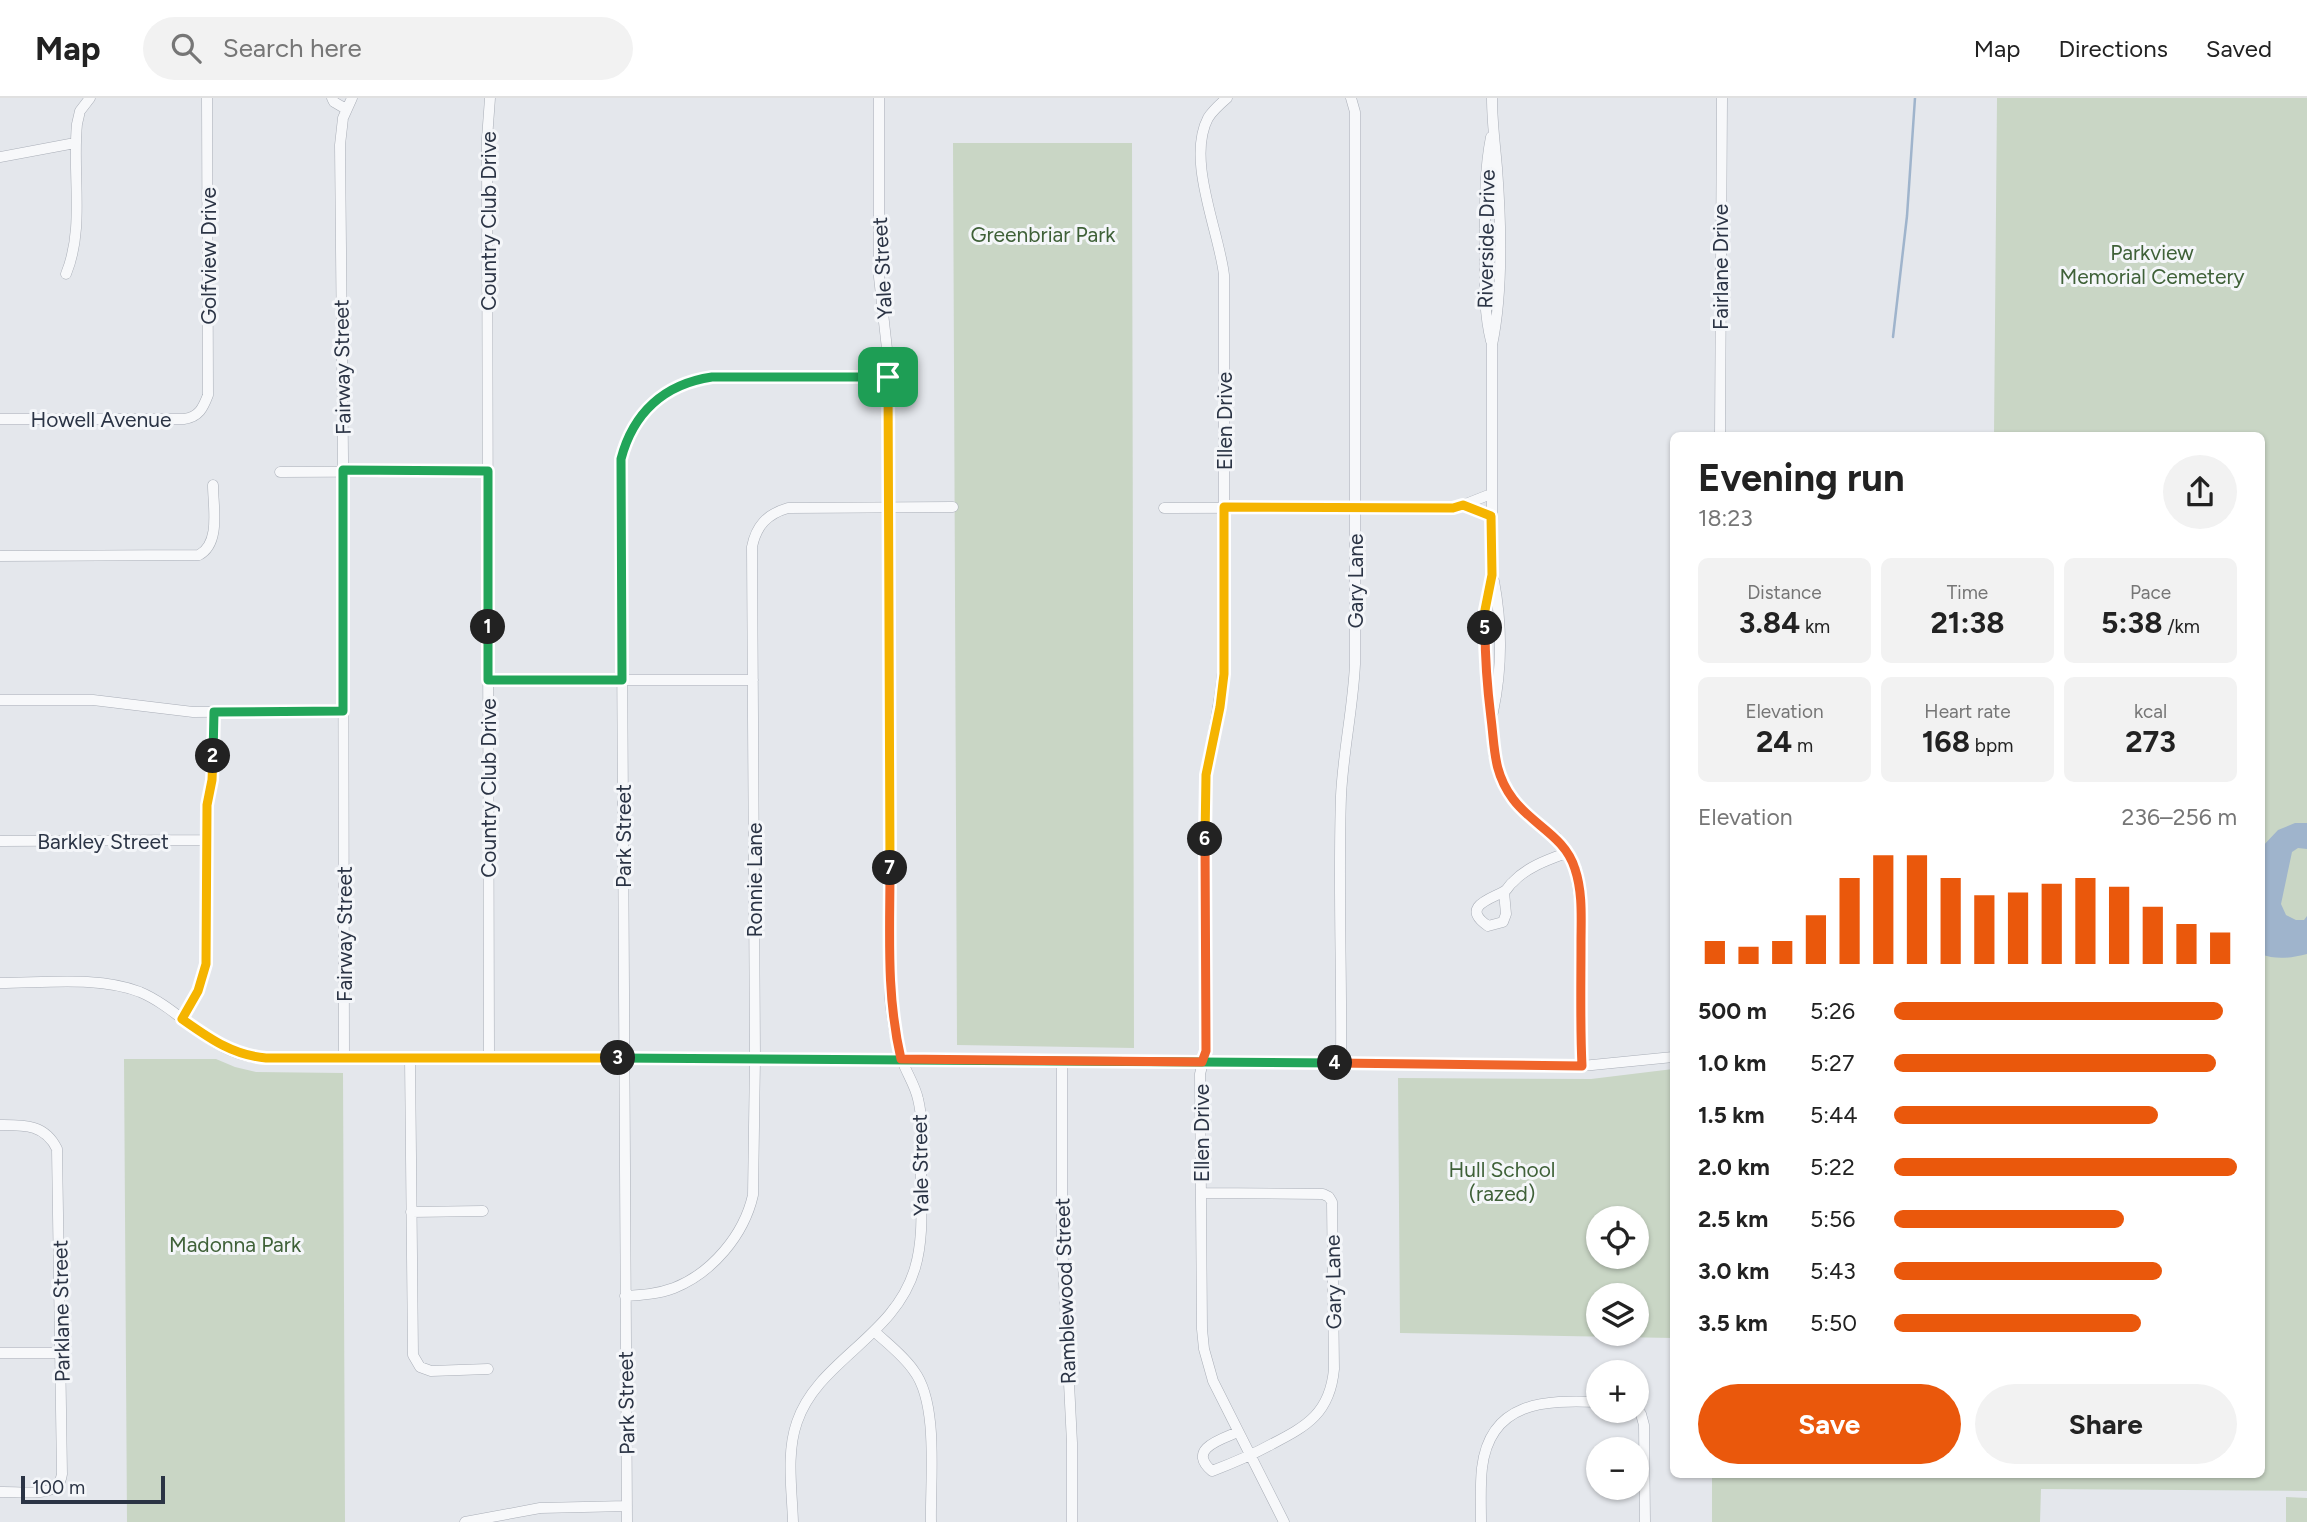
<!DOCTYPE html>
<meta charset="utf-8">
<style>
:root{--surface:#fff;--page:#f2f2f2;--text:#222;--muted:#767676;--line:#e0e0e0;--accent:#ea580c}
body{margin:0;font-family:Figtree,sans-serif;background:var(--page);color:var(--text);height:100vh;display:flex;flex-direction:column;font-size:26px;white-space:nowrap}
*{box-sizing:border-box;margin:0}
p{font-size:23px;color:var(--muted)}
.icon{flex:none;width:38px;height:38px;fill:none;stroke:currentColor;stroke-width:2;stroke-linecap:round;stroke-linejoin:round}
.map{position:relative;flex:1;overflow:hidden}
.details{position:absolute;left:1670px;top:334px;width:595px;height:1046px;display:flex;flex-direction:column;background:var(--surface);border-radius:10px;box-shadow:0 2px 5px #0004}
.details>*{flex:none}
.controls{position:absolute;left:1586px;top:1108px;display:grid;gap:14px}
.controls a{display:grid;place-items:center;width:63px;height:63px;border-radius:50%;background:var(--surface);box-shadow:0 2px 5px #0004;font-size:35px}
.scale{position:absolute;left:21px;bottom:18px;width:144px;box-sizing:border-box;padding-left:7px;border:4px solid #2b3445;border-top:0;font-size:19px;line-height:24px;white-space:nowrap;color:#2b3445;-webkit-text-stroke:5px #f4f6f9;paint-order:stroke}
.pin{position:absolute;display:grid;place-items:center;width:60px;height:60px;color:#fff;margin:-30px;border-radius:14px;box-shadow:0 4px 10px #0006}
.km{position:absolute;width:35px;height:35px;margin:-18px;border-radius:50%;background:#222;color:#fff;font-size:19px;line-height:35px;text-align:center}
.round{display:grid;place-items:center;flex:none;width:74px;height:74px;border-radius:37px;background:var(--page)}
.head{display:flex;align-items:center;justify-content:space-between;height:119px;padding:0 28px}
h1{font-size:38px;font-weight:700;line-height:52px}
.metrics{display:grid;grid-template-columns:repeat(3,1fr);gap:10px;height:119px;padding:7px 28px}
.metrics div{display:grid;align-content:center;border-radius:10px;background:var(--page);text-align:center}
.metrics b{font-size:30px;font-weight:700}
.metrics small{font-size:19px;font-weight:400}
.metrics p{font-size:19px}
.chart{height:196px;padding:14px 28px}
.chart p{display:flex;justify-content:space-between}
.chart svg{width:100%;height:126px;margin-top:7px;stroke:var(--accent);stroke-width:6}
.button{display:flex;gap:14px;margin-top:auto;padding:14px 28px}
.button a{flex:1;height:80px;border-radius:42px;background:var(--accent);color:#fff;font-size:28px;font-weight:700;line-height:80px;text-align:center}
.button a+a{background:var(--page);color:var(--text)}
ul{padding:0 28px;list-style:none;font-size:23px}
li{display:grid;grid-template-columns:112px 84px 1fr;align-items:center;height:52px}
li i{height:18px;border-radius:9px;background:var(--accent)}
header{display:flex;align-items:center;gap:42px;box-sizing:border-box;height:98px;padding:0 35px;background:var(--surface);border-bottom:2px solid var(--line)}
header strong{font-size:33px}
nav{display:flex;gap:38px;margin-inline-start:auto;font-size:24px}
.search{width:490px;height:63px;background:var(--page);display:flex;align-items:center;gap:18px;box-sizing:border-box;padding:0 24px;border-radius:38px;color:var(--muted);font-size:26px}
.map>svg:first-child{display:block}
.green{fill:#c9d6c5;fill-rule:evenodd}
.water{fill:#9fb4cc}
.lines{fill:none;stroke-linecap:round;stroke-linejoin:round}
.stream{stroke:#9fb4cc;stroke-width:2.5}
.street-casing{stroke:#a9aeb7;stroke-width:11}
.street{stroke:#f7f8fa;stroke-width:10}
.split-1-casing{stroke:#fff;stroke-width:14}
.split-2-casing{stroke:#fff;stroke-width:14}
.split-3-casing{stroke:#fff;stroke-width:14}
.split-4-casing{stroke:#fff;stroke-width:14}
.split-5-casing{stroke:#fff;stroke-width:14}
.split-6-casing{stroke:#fff;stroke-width:14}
.split-7-casing{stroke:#fff;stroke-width:14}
.split-8-casing{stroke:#fff;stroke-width:14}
.split-1{stroke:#22a559;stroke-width:9}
.split-2{stroke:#22a559;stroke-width:9}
.split-3{stroke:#f5b400;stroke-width:9}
.split-4{stroke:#22a559;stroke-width:9}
.split-5{stroke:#f0652b;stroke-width:9}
.split-6{stroke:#f5b400;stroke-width:9}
.split-7{stroke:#f0652b;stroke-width:9}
.split-8{stroke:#f5b400;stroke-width:9}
.labels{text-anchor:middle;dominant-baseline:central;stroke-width:6;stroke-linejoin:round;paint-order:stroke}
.street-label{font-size:21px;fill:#2b3445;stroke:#f4f6f9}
.park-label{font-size:21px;fill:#3f6138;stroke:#f4f6f9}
</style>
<header>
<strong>Map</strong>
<div class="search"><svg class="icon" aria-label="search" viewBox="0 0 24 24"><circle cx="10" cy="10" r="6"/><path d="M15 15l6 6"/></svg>Search here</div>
<nav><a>Map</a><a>Directions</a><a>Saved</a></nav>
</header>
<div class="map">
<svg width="2307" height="1424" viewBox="0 0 2307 1424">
<rect width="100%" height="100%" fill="#e4e7ec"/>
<!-- green -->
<path class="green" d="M1997,0H2307V1393L2041,1391L2040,1424H1712V1377H2261V338H1994Z
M953,45H1132L1134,950L957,947Z
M124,961H216L235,969L256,974L343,975L345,1424H127Z
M1673,971V1240L1400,1235L1398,980L1591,981ZM1598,1120H1636V1158H1598ZM1598,1197H1636V1236H1598Z
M2286,1399L2307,1400V1424H2286Z"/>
<!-- water -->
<path class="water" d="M2295,725H2307V751L2298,750L2292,754L2281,806L2286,817L2296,822H2304L2307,818V856C2292,860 2275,862 2261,856V750L2278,732Z"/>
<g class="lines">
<!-- stream -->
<path class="stream" d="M1893,239L1907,118L1915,0"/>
<!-- street casing -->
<g class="street-casing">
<path id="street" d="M332,0L334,4L346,11
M1227,0C1220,6 1213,12 1208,20C1186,62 1219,133 1224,177V551C1223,600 1209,646 1205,695L1206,953L1200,976L1202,1231L1204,1251L1213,1283L1284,1424
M1492,0C1492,24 1495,46 1497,70C1501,123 1503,195 1492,247V477L1485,512V563L1494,657L1504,688L1513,702L1530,720L1556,739L1575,770L1581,811L1582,968
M0,59L75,45
M66,176C85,130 72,75 77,26L80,13L90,0
M1491,243C1483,211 1485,179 1485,146C1485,110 1484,74 1491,39
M0,321H184C199,319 203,310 208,297L207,0
M1720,338L1722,0
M280,374L488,373
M1164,410L1453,409L1463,407
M1491,418L1463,407L1491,396
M0,458L199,457C221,445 213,409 213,387
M488,582H753
M0,602H93L193,614L343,613
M1493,614C1502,572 1502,526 1494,483
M0,743L207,742
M1504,794L1506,816L1503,824L1488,828C1457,807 1498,799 1506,792C1508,790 1510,786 1513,784C1527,769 1547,762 1566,755
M0,885C44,885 99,878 140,894C178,910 205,948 247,958C259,961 272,960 284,961L755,960L1582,968L1673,959
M182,921L198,893L206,866L207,707L213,670L214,614
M410,960L413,1257L420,1269L431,1273L488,1271
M344,961L343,360L340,47L343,20L352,0
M489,961L487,41L490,0
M1062,963V1144L1072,1345V1424
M1341,965C1342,876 1338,787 1341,698C1343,654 1353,610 1355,566V14L1351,0
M0,1027C24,1027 45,1026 57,1051L62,1376C59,1402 20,1393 0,1394
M1201,1095L1323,1096L1329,1099L1332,1104L1334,1271C1330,1315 1307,1328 1272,1346C1252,1357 1233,1365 1212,1373C1186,1351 1222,1341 1238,1334
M411,1114L483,1113
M625,1198C642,1197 658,1196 674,1190C712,1175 744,1137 753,1097L755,960L752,449C756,428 767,416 788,410L953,409
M875,1234C888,1246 904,1258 914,1273C939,1306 930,1383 931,1424
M0,1255H62
M1636,1310L1641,1316L1644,1327L1645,1424
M465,1424L540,1410L627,1408
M627,1424L621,361C633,315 664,286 712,279H888
M793,1424C792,1392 786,1355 797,1324C818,1262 895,1239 915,1170C924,1140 921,1106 921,1075C921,1051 924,1025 918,1001C915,987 907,976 902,962C895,942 892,921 890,900L888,260L879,179V0
M1481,1424C1481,1406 1480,1388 1482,1370C1490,1303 1545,1302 1598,1304"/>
</g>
<!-- street -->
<use href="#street" class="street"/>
</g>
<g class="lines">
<!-- split-1 casing -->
<g class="split-1-casing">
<path id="split-1" d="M488,529V582H622L621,361C633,315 664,286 712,279H888"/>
</g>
<!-- split-2 casing -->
<g class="split-2-casing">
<path id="split-2" d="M213,658L214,614L343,613V372L488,373V529"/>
</g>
<!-- split-3 casing -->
<g class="split-3-casing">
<path id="split-3" d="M213,658L212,682L207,707L206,866L198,893L182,921C209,940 232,957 266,960H618"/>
</g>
<!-- split-4 casing -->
<g class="split-4-casing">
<path id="split-4" d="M618,960L1335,965"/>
</g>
<!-- split-5 casing -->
<g class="split-5-casing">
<path id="split-5" d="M1335,965L1582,968C1580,927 1581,886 1581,845C1581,821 1583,795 1575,771C1565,738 1532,727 1513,701C1493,674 1495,651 1491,620C1487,588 1485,562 1485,530"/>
</g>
<!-- split-6 casing -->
<g class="split-6-casing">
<path id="split-6" d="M1205,741L1206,677L1220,609L1224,576V409L1453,410L1463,407L1491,418L1492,477L1485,512V530"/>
</g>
<!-- split-7 casing -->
<g class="split-7-casing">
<path id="split-7" d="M890,770C890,836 886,896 901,961L1202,964L1206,953L1205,741"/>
</g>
<!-- split-8 casing -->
<g class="split-8-casing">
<path id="split-8" d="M888,279L890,770"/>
</g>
<!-- split-1 -->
<use href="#split-1" class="split-1"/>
<!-- split-2 -->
<use href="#split-2" class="split-2"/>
<!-- split-3 -->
<use href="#split-3" class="split-3"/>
<!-- split-4 -->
<use href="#split-4" class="split-4"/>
<!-- split-5 -->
<use href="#split-5" class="split-5"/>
<!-- split-6 -->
<use href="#split-6" class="split-6"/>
<!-- split-7 -->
<use href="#split-7" class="split-7"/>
<!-- split-8 -->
<use href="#split-8" class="split-8"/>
</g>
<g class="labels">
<!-- street labels -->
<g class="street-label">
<text transform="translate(488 123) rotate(-90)">Country Club Drive</text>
<text transform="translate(1486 141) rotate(-89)">Riverside Drive</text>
<text transform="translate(208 158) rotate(-90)">Golfview Drive</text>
<text transform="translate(1720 169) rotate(-90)">Fairlane Drive</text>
<text transform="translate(882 170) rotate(-93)">Yale Street</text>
<text transform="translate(342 269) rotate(-91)">Fairway Street</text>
<text x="101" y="321">Howell Avenue</text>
<text transform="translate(1224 323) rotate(-90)">Ellen Drive</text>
<text transform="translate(1355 483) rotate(-90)">Gary Lane</text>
<text transform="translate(488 690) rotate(-90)">Country Club Drive</text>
<text transform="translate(623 738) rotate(-90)">Park Street</text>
<text x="103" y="743">Barkley Street</text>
<text transform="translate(754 782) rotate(-90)">Ronnie Lane</text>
<text transform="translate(344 836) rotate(-90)">Fairway Street</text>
<text transform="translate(1201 1035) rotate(-90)">Ellen Drive</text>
<text transform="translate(920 1067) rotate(-91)">Yale Street</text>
<text transform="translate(1333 1184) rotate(-91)">Gary Lane</text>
<text transform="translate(1065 1193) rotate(-92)">Ramblewood Street</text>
<text transform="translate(61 1213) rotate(-91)">Parklane Street</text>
<text transform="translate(626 1305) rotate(-91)">Park Street</text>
</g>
<!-- park labels -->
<g class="park-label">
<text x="1043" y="136">Greenbriar Park</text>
<text x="2152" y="154">Parkview<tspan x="2152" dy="24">Memorial Cemetery</tspan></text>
<text x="1502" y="1071">Hull School<tspan x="1502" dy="24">(razed)</tspan></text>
<text x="235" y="1146">Madonna Park</text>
</g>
</g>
</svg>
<div class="controls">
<a><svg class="icon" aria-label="locate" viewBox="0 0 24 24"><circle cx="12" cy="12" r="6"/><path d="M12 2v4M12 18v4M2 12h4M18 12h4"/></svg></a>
<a><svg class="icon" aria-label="layers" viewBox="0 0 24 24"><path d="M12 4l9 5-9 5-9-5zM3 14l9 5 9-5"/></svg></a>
<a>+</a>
<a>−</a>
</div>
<div class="scale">100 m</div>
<div class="pin" style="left:888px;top:279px;background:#1e9e55"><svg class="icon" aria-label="arrive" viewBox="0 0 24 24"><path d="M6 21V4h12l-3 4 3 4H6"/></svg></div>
<b class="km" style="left:488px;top:529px">1</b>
<b class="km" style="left:213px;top:658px">2</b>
<b class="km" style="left:618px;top:960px">3</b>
<b class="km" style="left:1335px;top:965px">4</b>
<b class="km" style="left:1485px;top:530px">5</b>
<b class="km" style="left:1205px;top:741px">6</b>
<b class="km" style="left:890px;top:770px">7</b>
<section class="details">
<div class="head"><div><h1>Evening run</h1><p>18:23</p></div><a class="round"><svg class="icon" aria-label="share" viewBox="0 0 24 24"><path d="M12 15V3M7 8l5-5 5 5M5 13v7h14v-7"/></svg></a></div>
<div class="metrics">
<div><p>Distance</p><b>3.84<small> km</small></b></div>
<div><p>Time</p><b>21:38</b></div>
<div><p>Pace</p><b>5:38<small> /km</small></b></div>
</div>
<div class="metrics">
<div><p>Elevation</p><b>24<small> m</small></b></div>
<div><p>Heart rate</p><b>168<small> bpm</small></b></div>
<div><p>kcal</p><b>273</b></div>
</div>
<div class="chart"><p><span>Elevation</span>236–256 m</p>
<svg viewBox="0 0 160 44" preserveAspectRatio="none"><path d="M5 44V36M15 44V38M25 44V36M35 44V27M45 44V14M55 44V6M65 44V6M75 44V14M85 44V20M95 44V19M105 44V16M115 44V14M125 44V17M135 44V24M145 44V30M155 44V33"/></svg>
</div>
<ul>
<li><b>500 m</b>5:26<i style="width:96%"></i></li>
<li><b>1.0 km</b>5:27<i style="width:94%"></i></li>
<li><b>1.5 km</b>5:44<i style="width:77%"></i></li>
<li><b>2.0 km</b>5:22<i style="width:100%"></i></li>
<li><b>2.5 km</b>5:56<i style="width:67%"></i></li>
<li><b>3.0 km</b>5:43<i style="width:78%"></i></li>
<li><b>3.5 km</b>5:50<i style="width:72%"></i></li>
</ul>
<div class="button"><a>Save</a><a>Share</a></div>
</section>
</div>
